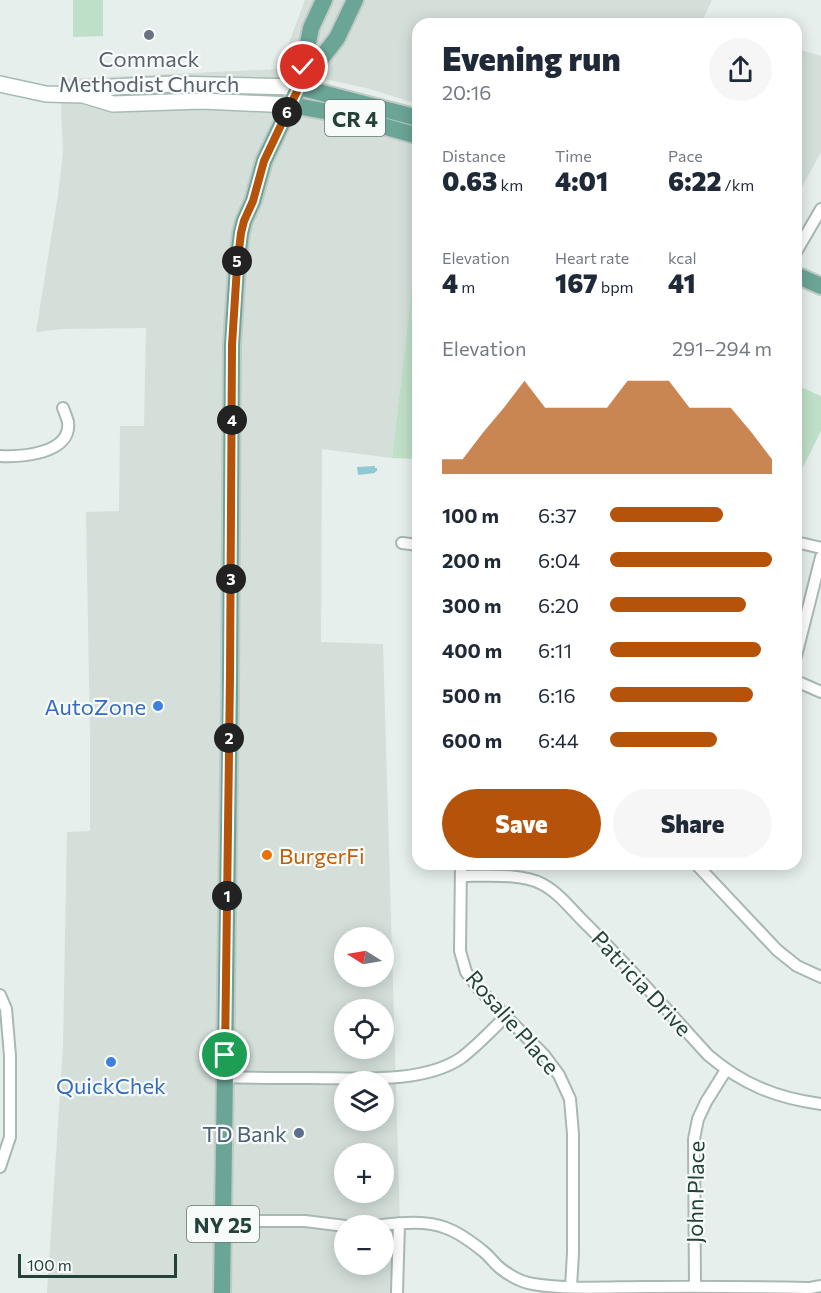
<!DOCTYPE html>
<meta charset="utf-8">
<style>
:root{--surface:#fff;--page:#f6f6f7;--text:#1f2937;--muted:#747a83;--accent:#b45309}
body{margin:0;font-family:Commissioner,sans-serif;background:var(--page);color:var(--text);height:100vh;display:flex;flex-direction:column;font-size:22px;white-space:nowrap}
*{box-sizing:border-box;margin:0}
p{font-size:20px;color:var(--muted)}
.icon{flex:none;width:33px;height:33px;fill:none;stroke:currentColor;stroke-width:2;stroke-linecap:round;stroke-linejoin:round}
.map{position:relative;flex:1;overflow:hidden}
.details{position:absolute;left:412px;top:18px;width:390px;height:852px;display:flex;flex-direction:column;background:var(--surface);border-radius:18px;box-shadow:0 3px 15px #0003}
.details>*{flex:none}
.needle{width:39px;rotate:281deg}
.fabs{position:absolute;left:334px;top:927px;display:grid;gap:12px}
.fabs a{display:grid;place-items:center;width:60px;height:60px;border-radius:50%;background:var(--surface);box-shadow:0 3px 15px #0003;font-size:30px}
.scale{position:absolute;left:18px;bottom:15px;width:159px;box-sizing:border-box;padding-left:6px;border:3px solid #24423a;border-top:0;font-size:16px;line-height:21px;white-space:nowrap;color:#24423a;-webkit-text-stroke:4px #f7fbf9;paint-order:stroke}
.pin{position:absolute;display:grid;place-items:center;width:51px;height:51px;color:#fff;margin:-26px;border:3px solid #fff;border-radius:50%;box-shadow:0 2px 6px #0007}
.km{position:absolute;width:30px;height:30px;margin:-15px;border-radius:50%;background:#222;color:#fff;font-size:16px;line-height:30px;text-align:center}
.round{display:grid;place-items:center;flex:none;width:63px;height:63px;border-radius:32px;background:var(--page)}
.head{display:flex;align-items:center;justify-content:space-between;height:102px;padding:0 30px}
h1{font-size:33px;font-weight:800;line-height:45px}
.figures{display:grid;grid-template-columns:repeat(3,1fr);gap:9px;height:102px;padding:6px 30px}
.figures div{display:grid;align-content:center}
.figures b{font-size:26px;font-weight:800}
.figures small{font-size:16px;font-weight:400}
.figures p{font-size:16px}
.chart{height:168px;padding:12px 30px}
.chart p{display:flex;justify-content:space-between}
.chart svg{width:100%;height:108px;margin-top:6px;fill:var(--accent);opacity:.7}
.cta{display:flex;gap:12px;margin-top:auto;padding:12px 30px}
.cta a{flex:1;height:69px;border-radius:36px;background:var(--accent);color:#fff;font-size:24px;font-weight:800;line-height:69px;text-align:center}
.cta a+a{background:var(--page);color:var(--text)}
ul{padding:0 30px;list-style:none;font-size:20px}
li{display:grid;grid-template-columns:96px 72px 1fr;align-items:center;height:45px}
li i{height:15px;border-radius:8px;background:var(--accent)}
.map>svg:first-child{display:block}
.built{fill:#d4dfda;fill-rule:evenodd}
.green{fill:#bfe0c8}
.water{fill:#8ec9d4}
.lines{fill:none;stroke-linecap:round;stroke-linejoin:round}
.minor-casing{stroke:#a8b8b2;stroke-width:14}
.secondary-casing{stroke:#a4bbb3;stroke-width:18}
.primary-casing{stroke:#c2cac8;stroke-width:20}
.minor{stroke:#fff;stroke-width:10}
.secondary{stroke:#fff;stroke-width:15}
.primary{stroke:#6aa596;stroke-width:16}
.route-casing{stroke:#fff;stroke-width:12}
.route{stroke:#b45309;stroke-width:8}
.worship-dot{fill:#6b7280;stroke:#f7fbf9;stroke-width:2}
.shop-dot{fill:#3f7fe0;stroke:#f7fbf9;stroke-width:2}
.food-dot{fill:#e8710a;stroke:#f7fbf9;stroke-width:2}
.service-dot{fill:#5c6f8a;stroke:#f7fbf9;stroke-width:2}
.labels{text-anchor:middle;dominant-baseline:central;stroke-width:4.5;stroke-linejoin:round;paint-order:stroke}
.shield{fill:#f7fbf9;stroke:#637a73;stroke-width:1.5}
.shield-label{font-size:21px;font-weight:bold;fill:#24423a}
.worship-label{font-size:22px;fill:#5b616d;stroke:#f7fbf9}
.shop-label{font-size:22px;fill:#366cbe;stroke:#f7fbf9;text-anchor:end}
.food-label{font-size:22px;fill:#c56008;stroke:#f7fbf9;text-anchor:start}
.street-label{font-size:22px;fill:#24423a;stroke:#f7fbf9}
.service-label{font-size:22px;fill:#4e5e75;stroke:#f7fbf9;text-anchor:end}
</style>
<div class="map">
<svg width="821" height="1293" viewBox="0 0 821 1293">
<rect width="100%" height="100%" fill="#e6efeb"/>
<!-- built -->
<path class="built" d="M305,0H712L701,23L702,24H418V104L370,89L280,69L301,107L418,144V282L412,286L392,458L322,449L321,642L383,644L402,1293H47L63,1046L67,832L90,831V737L86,512L119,511L120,426H144L146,328L62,329L36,332L58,195L63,151L61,111L63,79L279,69ZM345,938H384V976H345ZM345,1010H384V1048H345ZM345,1082H384V1120H345ZM345,1154H384V1192H345ZM345,1226H384V1264H345Z
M797,49L821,56V152L797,196Z"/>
<!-- green -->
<path class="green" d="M73,0H103V36L73,37Z
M418,282V459L392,458L412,286Z
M796,385L821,396V431L798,477H796Z"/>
<!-- water -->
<path class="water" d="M375,466V468H377V471L375,472V473L358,475L357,467Z"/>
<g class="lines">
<!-- minor casing -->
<g class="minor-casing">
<path id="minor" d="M796,252L821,209
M0,456C21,457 72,454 68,422C67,418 65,413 63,408
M796,542L821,548
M402,543L418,545
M796,656L821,557
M796,681L821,692
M461,864L460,951L466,972L479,989L544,1055L559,1075L570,1099L573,1134V1253L571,1287
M696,864L777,950L797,966L821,977
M461,876C485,876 521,873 542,884C558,892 571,909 583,921C626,963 667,1010 708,1055C742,1084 776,1098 821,1104
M0,995L6,1009L8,1032L10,1056V1137L0,1167
M225,1077C254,1078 283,1078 312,1078C357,1078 423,1084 461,1058C477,1046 491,1031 505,1017
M223,1221H305L345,1226
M369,1226C394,1224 423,1219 446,1228C460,1233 473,1243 484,1252C490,1257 494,1263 500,1268C510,1276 521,1282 533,1284C570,1290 609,1287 646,1287C701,1286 755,1287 810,1288L821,1286
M695,1286L694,1139L698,1119L706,1102L726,1070
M397,1293L399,1223"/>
</g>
<!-- secondary casing -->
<g class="secondary-casing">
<path id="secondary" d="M0,84L46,94L83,95L113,104L202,101L291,105
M84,95L113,87L171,84L299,87"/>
</g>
<!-- primary casing -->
<g class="primary-casing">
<path id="primary" d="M300,83L311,28L324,0
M299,87L418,118
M291,105L340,114L418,136
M796,275L821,286
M222,1293L230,695L232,345L237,267L241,233L244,221L253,201L264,161L299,87L337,38L355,0"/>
</g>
<!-- minor -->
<use href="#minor" class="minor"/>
<!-- secondary -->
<use href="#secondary" class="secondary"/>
<!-- primary -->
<use href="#primary" class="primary"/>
</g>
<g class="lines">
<!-- route casing -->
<g class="route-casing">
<path id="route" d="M225,1055L230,676L232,345L237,267L241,233L244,221L253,201L264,161L299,87L303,67"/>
</g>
<!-- route -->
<use href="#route" class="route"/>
</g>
<!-- markers -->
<circle class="worship-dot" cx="149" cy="35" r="6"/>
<g class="shop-dot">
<circle cx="158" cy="706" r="6"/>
<circle cx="111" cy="1062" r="6"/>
</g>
<circle class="food-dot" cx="267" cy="855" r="6"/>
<circle class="service-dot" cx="299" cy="1133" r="6"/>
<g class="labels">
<!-- shield labels -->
<g class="shield">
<rect x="325" y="100" width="60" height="36" rx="4.5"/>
<rect x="187" y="1206" width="72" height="36" rx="4.5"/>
</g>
<g class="shield-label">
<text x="355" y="118">CR 4</text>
<text x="223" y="1224">NY 25</text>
</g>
<!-- worship labels -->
<g class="worship-label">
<text x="149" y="58">Commack<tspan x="149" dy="25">Methodist Church</tspan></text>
</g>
<!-- shop labels -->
<g class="shop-label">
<text x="146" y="706">AutoZone</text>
<text x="111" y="1085" text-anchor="middle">QuickChek</text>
</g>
<!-- food labels -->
<g class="food-label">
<text x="279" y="855">BurgerFi</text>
</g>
<!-- street labels -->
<g class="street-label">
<text transform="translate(642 983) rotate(47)">Patricia Drive</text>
<text transform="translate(513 1022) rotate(49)">Rosalie Place</text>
<text transform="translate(695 1192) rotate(-89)">John Place</text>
</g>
<!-- service labels -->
<g class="service-label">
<text x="287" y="1133">TD Bank</text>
</g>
</g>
</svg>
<div class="fabs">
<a><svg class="needle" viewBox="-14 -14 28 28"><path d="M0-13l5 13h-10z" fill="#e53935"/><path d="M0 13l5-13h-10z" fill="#747a83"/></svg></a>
<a><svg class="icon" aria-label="locate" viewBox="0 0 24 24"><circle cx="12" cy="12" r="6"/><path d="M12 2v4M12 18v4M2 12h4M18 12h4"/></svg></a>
<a><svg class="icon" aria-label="layers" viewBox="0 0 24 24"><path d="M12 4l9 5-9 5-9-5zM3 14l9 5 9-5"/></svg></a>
<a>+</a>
<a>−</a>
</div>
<div class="scale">100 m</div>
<div class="pin" style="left:225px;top:1055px;background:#1e9e55"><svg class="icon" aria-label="arrive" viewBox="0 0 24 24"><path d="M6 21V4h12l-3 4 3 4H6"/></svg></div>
<div class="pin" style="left:303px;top:67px;background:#d93025"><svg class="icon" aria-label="check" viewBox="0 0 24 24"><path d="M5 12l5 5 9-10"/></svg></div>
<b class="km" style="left:227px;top:896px">1</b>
<b class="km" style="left:229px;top:738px">2</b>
<b class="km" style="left:231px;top:579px">3</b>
<b class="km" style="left:232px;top:420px">4</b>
<b class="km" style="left:237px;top:261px">5</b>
<b class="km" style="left:287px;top:112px">6</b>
<section class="details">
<div class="head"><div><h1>Evening run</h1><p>20:16</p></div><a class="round"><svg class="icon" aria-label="share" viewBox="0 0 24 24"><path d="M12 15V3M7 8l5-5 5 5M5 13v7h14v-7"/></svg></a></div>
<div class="figures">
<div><p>Distance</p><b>0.63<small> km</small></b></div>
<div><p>Time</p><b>4:01</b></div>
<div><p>Pace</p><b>6:22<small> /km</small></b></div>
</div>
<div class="figures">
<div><p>Elevation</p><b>4<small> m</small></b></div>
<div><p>Heart rate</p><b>167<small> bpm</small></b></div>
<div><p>kcal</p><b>41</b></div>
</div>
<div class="chart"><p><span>Elevation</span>291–294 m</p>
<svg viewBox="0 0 160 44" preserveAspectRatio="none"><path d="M0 44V38L10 38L20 27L30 17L40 6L50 17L60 17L70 17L80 17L90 6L100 6L110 6L120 17L130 17L140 17L150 27L160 38V44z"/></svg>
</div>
<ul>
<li><b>100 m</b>6:37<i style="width:70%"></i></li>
<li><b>200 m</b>6:04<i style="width:100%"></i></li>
<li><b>300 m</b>6:20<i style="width:84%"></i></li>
<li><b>400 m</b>6:11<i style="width:93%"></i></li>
<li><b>500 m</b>6:16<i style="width:88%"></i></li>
<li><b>600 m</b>6:44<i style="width:66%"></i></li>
</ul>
<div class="cta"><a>Save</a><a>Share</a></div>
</section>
</div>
